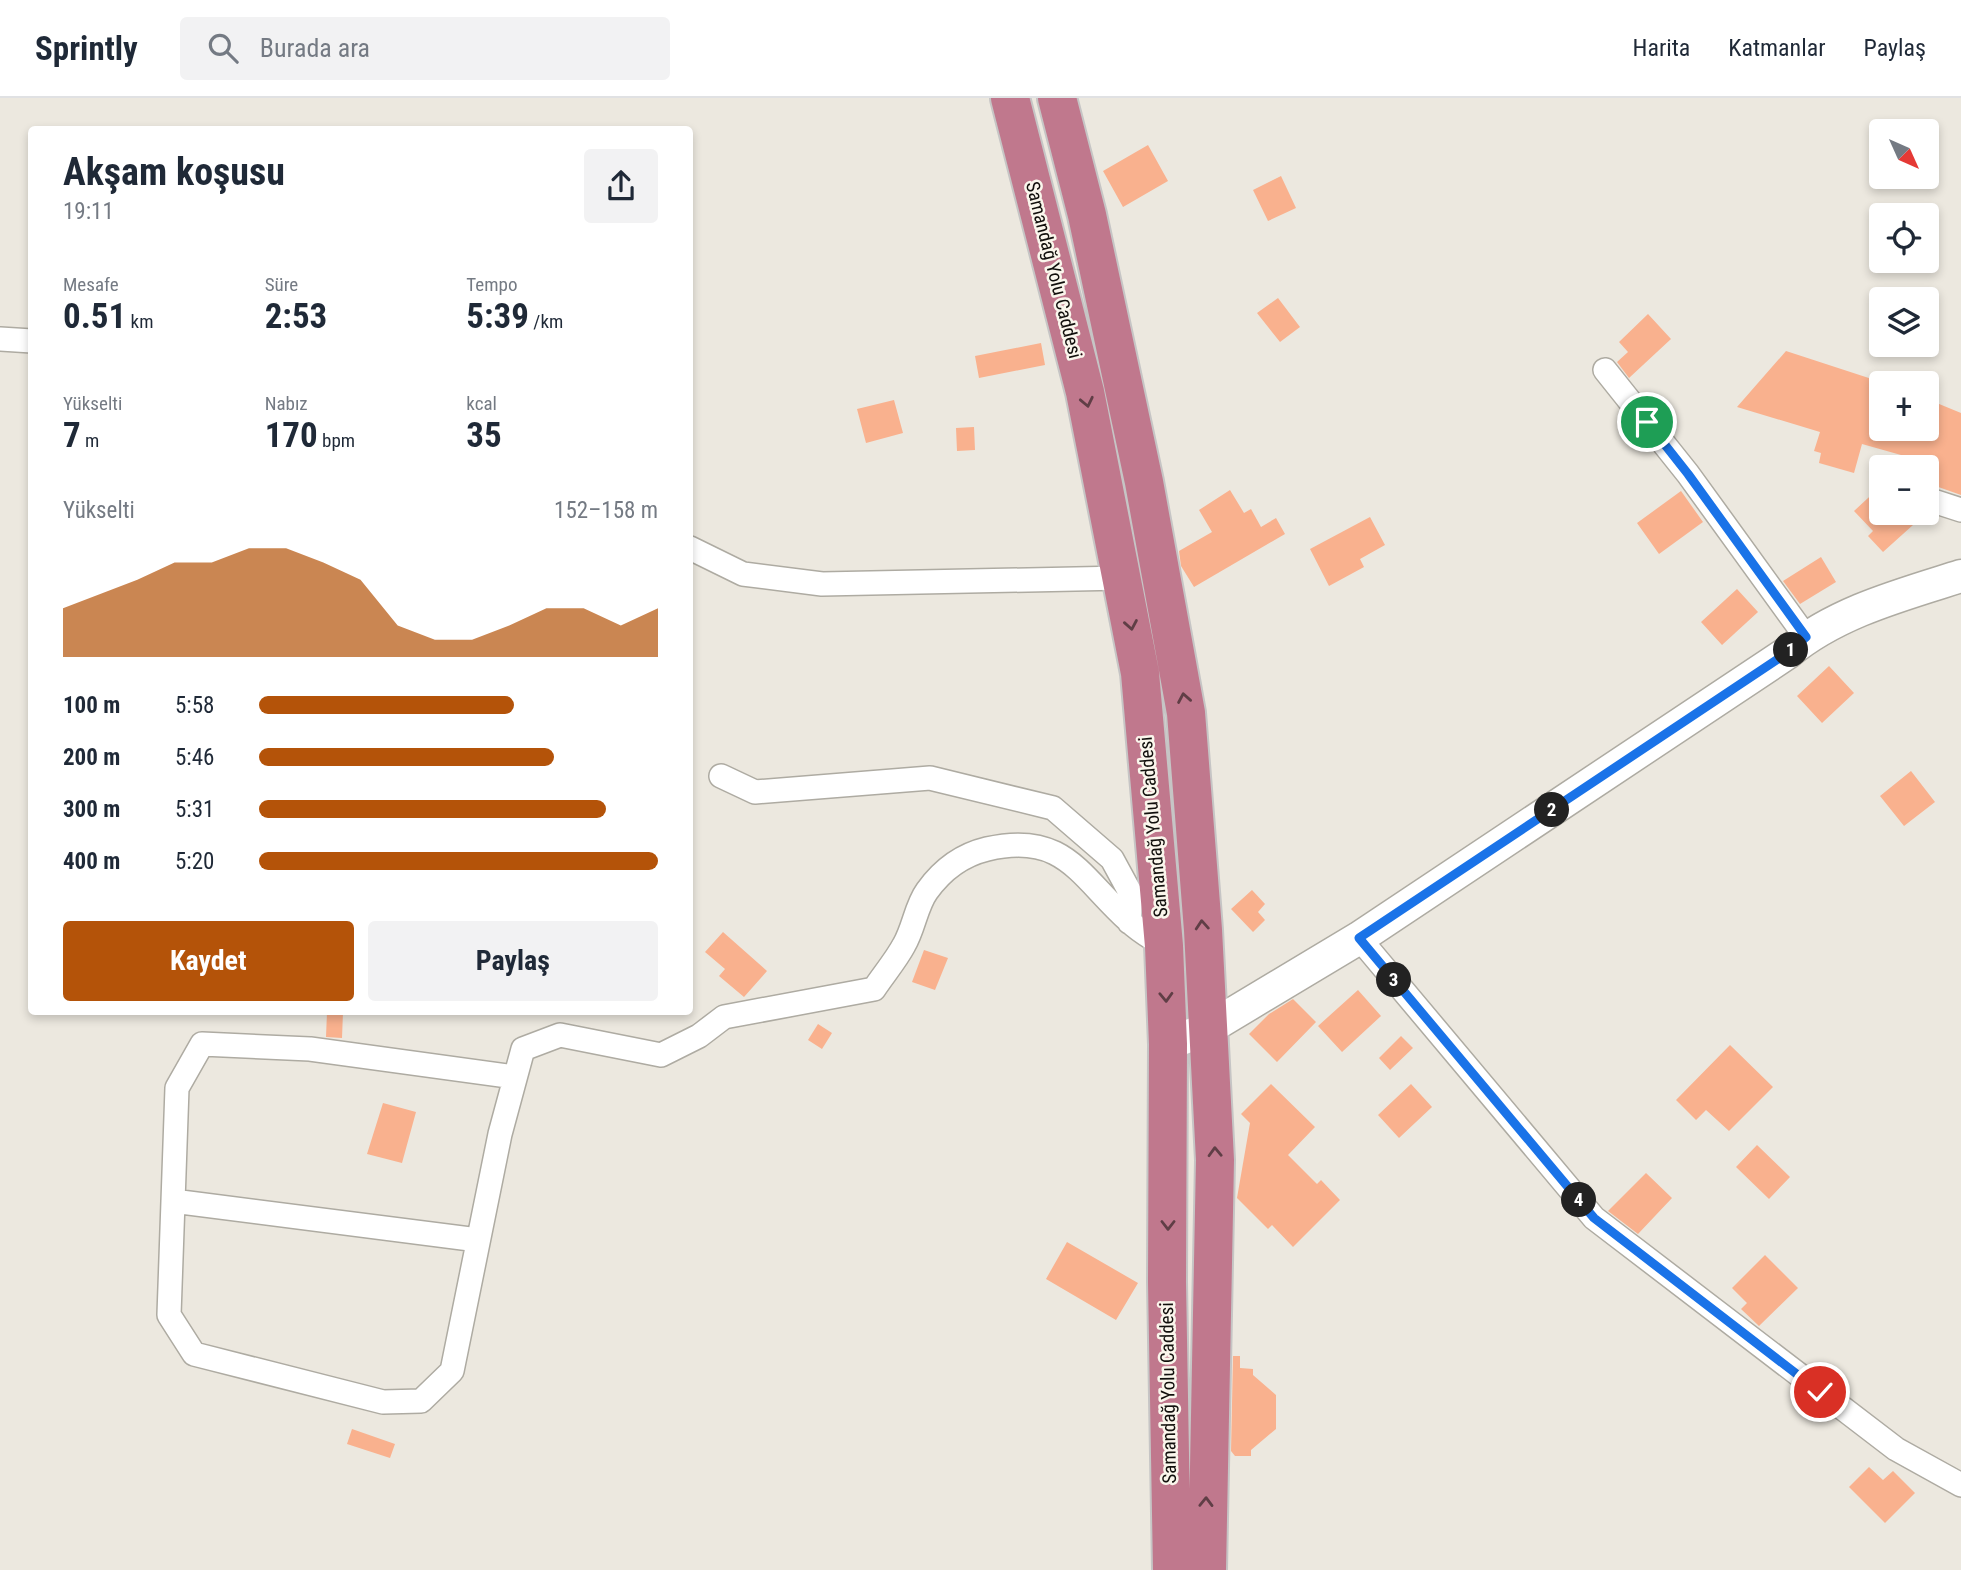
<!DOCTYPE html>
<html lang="tr">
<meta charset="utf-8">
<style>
:root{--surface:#fff;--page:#f2f2f3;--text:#1f2937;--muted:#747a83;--line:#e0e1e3;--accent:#b45309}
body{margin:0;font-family:"Roboto Condensed",sans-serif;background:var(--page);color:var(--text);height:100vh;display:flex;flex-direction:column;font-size:26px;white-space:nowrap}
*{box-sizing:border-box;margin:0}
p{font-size:23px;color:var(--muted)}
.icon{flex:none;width:38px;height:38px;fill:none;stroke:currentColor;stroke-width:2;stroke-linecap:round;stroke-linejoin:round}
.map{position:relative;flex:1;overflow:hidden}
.drawer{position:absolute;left:28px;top:28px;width:665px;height:889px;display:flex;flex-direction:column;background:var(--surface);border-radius:7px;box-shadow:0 4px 10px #0003}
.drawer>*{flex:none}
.needle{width:46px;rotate:135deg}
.fabs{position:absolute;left:1869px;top:21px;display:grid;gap:14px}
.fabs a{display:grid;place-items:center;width:70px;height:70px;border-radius:7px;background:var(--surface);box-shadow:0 4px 10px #0003;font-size:35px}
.pin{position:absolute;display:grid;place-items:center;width:60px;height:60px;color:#fff;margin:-30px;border:4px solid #fff;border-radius:50%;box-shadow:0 2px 7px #0007}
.km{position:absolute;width:35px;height:35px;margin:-18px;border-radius:50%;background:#222;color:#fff;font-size:19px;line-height:35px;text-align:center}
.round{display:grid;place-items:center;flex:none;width:74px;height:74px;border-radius:7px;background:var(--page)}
.overview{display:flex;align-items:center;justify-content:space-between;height:119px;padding:0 35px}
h1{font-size:38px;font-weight:700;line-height:52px}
.stats{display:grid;grid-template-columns:repeat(3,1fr);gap:10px;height:119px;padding:7px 35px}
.stats div{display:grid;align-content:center}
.stats b{font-size:35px;font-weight:700}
.stats small{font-size:19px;font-weight:400}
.stats p{font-size:19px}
.chart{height:196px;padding:14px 35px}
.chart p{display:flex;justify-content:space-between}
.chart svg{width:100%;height:126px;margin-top:7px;fill:var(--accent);opacity:.7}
.button{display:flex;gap:14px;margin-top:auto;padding:14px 35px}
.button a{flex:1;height:80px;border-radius:7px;background:var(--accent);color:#fff;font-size:28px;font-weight:700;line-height:80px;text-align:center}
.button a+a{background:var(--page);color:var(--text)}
ul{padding:0 35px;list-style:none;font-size:23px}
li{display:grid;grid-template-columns:112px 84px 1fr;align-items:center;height:52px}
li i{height:18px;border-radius:9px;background:var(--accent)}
header{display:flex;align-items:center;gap:42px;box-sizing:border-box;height:98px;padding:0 35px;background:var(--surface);border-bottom:2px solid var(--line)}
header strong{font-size:33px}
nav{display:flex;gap:38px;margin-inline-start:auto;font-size:24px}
.search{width:490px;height:63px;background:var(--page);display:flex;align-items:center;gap:18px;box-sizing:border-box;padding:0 24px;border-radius:7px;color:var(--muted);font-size:26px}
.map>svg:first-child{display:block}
.building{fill:#f9b18e}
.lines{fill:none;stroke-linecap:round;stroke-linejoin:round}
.street-casing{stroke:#aeaba2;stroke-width:26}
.secondary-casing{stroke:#aeaba2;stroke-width:35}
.highway-casing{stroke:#c6c5c5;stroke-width:42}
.street{stroke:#fff;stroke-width:23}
.secondary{stroke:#fff;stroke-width:32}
.highway{stroke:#c0788d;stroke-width:38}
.oneway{stroke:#603e46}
.route-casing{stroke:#fff;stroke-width:14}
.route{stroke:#1a73e8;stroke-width:9}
.labels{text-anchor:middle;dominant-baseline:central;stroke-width:5;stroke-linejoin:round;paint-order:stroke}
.street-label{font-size:19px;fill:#110f0c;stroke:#faf6ec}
</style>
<header>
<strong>Sprintly</strong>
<div class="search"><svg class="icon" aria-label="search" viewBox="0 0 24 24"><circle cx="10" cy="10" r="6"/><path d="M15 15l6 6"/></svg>Burada ara</div>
<nav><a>Harita</a><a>Katmanlar</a><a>Paylaş</a></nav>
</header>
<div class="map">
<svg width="1961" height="1472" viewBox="0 0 1961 1472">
<rect width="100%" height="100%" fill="#ece8df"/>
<!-- building -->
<path class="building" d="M1148,47L1168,83L1123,109L1103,73Z
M1281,78L1296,110L1268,123L1253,92Z
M1278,200L1300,229L1280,244L1257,215Z
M1648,216L1671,241L1629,280L1617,264L1628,254L1619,244Z
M1041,245L1045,267L979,280L975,258Z
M1786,253L1881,284V331H1927V301L1961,315V397L1927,385V369H1890L1901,357L1862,346L1854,375L1819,365L1821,355L1814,353L1820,334L1737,309Z
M894,302L903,335L866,345L857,311Z
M974,329L975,352L957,353L956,330Z
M1881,388V415H1902L1913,427L1883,454L1868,438L1873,433L1854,413Z
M1230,392L1244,415L1251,411L1261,429L1276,420L1285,436L1194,489L1181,468L1179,453L1212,434L1199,412Z
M1681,393L1703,424L1659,456L1637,425Z
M1370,419L1385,447L1360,461L1364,469L1329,488L1310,451Z
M1821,459L1836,484L1800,506L1783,483Z
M1737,491L1758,514L1722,547L1701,524Z
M1829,568L1854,595L1822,625L1797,598Z
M1911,673L1935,704L1904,728L1880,698Z
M1252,792L1265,806L1258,814L1265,822L1253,834L1231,811Z
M723,834L767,873L744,899L719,878L725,871L705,854Z
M924,852L948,860L935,892L912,884Z
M1358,892L1381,918L1342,954L1318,928Z
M1293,901L1316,924L1277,964L1249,936L1269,916Z
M327,914H343L342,940L326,939Z
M818,926L832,935L822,951L808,942Z
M1401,938L1413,950L1390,972L1379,960Z
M1730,947L1773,989L1729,1033L1706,1012L1696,1022L1676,1002Z
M1271,986L1315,1029L1288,1057L1317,1086L1321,1082L1340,1102L1293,1149L1272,1127L1268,1131L1237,1100L1250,1025L1241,1016Z
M1411,986L1432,1009L1399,1040L1378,1017Z
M383,1005L416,1014L402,1065L367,1056Z
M1757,1047L1790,1079L1769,1101L1736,1069Z
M1646,1075L1672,1100L1638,1136L1608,1113Z
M1067,1144L1138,1185L1116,1222L1046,1181Z
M1765,1157L1798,1190L1759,1228L1741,1211L1747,1205L1732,1190Z
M1233,1258H1240V1270L1253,1271V1277L1276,1297V1331L1251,1352V1358H1235L1231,1353Z
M352,1331L395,1346L390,1360L347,1346Z
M1869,1369L1883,1382L1893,1373L1915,1395L1885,1425L1849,1389Z"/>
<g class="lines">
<!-- street casing -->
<g class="street-casing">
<path id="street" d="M0,241L32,243
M1605,272L1688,376L1806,539
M1927,401L1961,412
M690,450L743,476L822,486L1123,480
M721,678L755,694L930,680L1053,710L1112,761L1131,796L1129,824
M1359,840L1594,1120L1896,1351L1961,1387
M514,979L310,951L202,946L177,990L169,1217L194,1256L383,1304L421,1303L452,1273L500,1036L523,951L560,937L661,957L699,938L724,919L874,891C884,876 896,862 904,847C914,830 916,808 927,793C942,772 962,757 987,751C1065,733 1080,779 1129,823C1139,833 1152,840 1164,848
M173,1103L478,1142"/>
</g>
<!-- secondary casing -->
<g class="secondary-casing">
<path id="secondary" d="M1168,946L1209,930L1359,840L1787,555C1836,514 1901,497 1961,478"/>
</g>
<!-- highway casing -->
<g class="highway-casing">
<path id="highway" d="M1010,0L1085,294L1140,575L1164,848L1168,946L1167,1184L1172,1472
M1057,0L1087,117L1144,384L1186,615L1203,832L1215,1062L1207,1472"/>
</g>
<!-- street -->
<use href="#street" class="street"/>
<!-- secondary -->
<use href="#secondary" class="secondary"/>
<!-- highway -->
<use href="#highway" class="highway"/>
</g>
<!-- one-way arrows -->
<defs><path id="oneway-chevron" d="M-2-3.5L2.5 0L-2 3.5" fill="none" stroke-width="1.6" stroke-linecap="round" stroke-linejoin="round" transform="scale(1.75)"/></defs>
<g class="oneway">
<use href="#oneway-chevron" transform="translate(1087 304) rotate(78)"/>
<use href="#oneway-chevron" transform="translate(1131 527) rotate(80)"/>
<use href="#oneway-chevron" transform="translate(1184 600) rotate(-100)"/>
<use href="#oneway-chevron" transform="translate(1202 827) rotate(-94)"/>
<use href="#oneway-chevron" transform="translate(1166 899) rotate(88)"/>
<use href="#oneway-chevron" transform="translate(1215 1054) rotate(-92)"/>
<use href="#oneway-chevron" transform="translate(1168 1127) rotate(90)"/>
<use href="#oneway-chevron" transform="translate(1206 1404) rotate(-89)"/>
</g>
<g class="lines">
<!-- route casing -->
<g class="route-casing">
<path id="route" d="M1647,324L1688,376L1806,539L1787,555L1359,840L1594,1120L1820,1294"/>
</g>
<!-- route -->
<use href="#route" class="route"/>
</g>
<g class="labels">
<!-- street labels -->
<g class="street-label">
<text transform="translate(1054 172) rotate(76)">Samandağ Yolu Caddesi</text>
<text transform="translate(1153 729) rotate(-95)">Samandağ Yolu Caddesi</text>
<text transform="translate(1168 1295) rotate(-91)">Samandağ Yolu Caddesi</text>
</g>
</g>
</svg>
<div class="fabs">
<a><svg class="needle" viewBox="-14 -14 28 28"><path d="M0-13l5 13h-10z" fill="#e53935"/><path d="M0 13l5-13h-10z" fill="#747a83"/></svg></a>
<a><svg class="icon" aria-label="locate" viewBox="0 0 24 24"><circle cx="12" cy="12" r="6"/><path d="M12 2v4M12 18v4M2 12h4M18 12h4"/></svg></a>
<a><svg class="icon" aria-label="layers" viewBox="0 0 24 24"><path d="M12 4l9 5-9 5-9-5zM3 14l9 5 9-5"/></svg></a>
<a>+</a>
<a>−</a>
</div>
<div class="pin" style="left:1647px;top:324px;background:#1e9e55"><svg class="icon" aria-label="arrive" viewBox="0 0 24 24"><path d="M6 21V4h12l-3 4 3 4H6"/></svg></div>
<div class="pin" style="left:1820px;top:1294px;background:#d93025"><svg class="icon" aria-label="check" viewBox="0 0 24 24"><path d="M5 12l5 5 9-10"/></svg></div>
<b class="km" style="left:1791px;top:552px">1</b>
<b class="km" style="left:1552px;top:712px">2</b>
<b class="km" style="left:1394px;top:882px">3</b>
<b class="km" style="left:1579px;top:1102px">4</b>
<section class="drawer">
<div class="overview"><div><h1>Akşam koşusu</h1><p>19:11</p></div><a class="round"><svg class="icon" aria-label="share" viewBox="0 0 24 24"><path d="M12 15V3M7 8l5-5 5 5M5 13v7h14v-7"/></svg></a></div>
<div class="stats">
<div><p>Mesafe</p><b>0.51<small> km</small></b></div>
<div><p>Süre</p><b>2:53</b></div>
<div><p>Tempo</p><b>5:39<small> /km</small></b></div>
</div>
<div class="stats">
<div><p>Yükselti</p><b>7<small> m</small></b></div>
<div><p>Nabız</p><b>170<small> bpm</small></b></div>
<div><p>kcal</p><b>35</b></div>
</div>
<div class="chart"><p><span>Yükselti</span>152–158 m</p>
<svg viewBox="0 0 160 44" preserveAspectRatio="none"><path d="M0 44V27L10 22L20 17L30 11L40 11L50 6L60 6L70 11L80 17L90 33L100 38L110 38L120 33L130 27L140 27L150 33L160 27V44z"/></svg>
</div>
<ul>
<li><b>100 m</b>5:58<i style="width:64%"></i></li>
<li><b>200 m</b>5:46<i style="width:74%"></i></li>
<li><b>300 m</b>5:31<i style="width:87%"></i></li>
<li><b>400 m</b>5:20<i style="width:100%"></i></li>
</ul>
<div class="button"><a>Kaydet</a><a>Paylaş</a></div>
</section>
</div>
